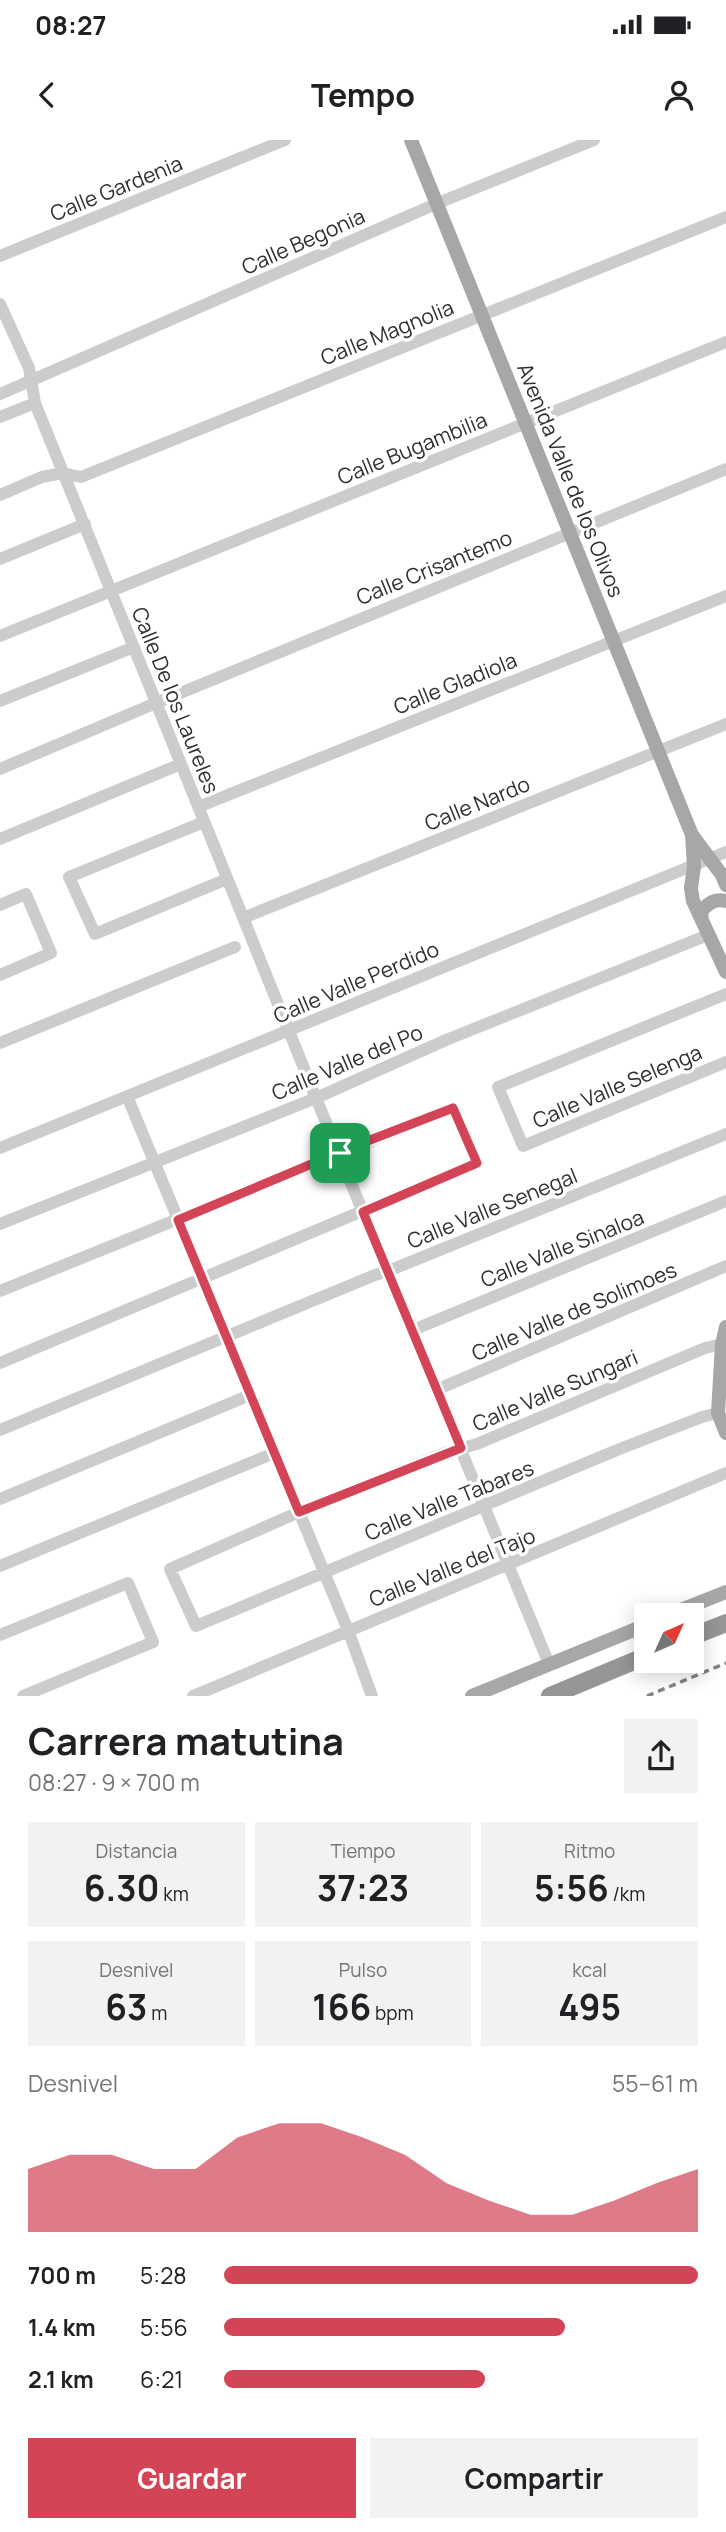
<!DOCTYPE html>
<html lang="es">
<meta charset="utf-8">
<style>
:root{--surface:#fff;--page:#f2f2f2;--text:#202124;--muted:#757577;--accent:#d24456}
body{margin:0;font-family:Manrope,sans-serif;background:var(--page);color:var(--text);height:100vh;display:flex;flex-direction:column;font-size:26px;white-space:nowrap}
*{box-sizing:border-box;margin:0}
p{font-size:23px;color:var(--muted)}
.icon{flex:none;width:38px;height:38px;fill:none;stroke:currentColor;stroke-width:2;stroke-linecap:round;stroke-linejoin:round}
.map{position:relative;height:1556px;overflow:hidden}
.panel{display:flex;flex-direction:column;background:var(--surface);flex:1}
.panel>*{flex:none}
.needle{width:46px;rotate:45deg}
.buttons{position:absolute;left:634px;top:1463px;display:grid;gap:14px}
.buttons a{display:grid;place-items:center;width:70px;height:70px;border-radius:0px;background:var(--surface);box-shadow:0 4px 18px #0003;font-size:35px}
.pin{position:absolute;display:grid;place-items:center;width:60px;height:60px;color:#fff;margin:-30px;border-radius:14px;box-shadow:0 4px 10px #0006}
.round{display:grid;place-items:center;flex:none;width:74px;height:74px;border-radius:0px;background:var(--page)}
.overview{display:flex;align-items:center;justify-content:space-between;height:119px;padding:0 28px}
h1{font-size:38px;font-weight:700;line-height:52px}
.metrics{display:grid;grid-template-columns:repeat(3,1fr);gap:10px;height:119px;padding:7px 28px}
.metrics div{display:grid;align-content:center;border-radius:0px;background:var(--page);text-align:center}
.metrics b{font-size:35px;font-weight:700}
.metrics small{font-size:19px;font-weight:400}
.metrics p{font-size:19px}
.chart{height:196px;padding:14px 28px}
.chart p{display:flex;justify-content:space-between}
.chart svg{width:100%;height:126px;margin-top:7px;fill:var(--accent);opacity:.7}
.action{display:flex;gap:14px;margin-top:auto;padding:14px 28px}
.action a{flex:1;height:80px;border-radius:0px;background:var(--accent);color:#fff;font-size:28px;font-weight:700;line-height:80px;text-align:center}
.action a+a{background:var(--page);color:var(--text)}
ul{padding:0 28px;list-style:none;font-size:23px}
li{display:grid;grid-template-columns:112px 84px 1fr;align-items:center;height:52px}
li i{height:18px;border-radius:9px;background:var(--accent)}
.status{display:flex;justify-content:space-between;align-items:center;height:49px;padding:0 35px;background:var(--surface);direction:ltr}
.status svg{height:19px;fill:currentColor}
header{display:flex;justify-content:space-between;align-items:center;height:91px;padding:0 28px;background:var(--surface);font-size:32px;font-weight:700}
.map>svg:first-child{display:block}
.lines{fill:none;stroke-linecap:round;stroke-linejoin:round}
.minor{stroke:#ccc;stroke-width:12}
.major{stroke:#a7a7a7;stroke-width:14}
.highway{stroke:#969696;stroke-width:18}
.rail{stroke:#848484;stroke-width:3.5;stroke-dasharray:7 5;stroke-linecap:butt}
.route-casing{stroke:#fff;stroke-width:14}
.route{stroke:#d24456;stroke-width:9}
.labels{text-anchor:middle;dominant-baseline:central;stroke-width:7;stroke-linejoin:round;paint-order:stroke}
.street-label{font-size:21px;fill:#2f2f2f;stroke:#fff}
</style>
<div class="status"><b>08:27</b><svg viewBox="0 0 49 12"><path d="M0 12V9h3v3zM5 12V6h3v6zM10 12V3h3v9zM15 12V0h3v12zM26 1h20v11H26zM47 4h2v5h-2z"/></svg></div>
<header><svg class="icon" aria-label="back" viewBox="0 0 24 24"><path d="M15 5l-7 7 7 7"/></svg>Tempo<svg class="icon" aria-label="person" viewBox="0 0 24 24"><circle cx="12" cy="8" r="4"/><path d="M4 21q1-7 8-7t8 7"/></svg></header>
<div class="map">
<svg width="726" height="1556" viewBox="0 0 726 1556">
<rect width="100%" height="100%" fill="#fff"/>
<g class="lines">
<!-- minor -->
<path class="minor" d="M0,116L285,0
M0,164L29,228L35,263L316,958L549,1524
M0,254L438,63L594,0
M0,277L35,263
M0,355L42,337L63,333L81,337L726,77
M0,419L85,384
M0,496L726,202
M0,561L134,507
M0,629L156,563L726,329
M198,667L726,456
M204,682L69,737L95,794L227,739
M0,699L181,624
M0,765L26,754L51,813L0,835
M243,778L726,584
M726,854L498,947L523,1006L726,922
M0,903L235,807
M127,956L348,1490L372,1556
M0,1008L726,712
M0,1084L316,958L446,900L708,795
M0,1151L453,968L477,1023L0,1223
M413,1190L726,1061
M436,1250L726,1126
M718,1273L702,1277L617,1310L196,1486L170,1429L299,1372L447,1312L477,1304L705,1208L722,1204
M0,1290L375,1135L388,1131L726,994
M0,1359L250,1255
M0,1426L274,1313
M0,1495L128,1443L153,1502L23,1556
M193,1556L726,1333"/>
<!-- major -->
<path class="major" d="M411,0L692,695L722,735L726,745
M692,695L694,726L691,748L693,761L726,832
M702,781L701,771C709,763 715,758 726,761
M726,1187L722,1204L718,1273L726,1293
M668,1475L726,1452
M472,1556L646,1485"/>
<!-- highway -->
<path class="highway" d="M691,1497L726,1483
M550,1556L646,1516"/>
<!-- rail -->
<path class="rail" d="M647,1556L726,1523"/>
</g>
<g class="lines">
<!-- route casing -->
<g class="route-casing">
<path id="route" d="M453,968L477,1023L363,1072L461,1308L299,1372L178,1080L352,1007Z"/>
</g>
<!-- route -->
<use href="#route" class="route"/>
</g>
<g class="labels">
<!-- street labels -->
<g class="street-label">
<text transform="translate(116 48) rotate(-22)">Calle Gardenia</text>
<text transform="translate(303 101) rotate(-24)">Calle Begonia</text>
<text transform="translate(387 192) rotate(-22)">Calle Magnolia</text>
<text transform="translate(412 308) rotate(-22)">Calle Bugambilia</text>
<text transform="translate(571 340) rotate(68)">Avenida Valle de los Olivos</text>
<text transform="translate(434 427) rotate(-22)">Calle Crisantemo</text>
<text transform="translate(455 543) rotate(-22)">Calle Gladiola</text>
<text transform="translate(176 560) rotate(68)">Calle De los Laureles</text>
<text transform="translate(477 663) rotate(-22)">Calle Nardo</text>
<text transform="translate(356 842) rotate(-23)">Calle Valle Perdido</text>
<text transform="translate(347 922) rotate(-23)">Calle Valle del Po</text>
<text transform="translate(617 946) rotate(-23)">Calle Valle Selenga</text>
<text transform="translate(492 1068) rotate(-22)">Calle Valle Senegal</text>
<text transform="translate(562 1108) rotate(-22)">Calle Valle Sinaloa</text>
<text transform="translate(574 1171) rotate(-23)">Calle Valle de Solimoes</text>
<text transform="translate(555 1250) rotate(-23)">Calle Valle Sungari</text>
<text transform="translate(449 1360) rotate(-22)">Calle Valle Tabares</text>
<text transform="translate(452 1427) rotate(-22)">Calle Valle del Tajo</text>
</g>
</g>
</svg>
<div class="buttons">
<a><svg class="needle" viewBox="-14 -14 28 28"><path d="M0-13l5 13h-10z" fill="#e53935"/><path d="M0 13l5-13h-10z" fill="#757577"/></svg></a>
</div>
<div class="pin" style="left:340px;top:1013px;background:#1e9e55"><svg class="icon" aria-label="arrive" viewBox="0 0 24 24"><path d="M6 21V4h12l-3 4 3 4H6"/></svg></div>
</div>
<section class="panel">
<div class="overview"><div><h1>Carrera matutina</h1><p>08:27 · 9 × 700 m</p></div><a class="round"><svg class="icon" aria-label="share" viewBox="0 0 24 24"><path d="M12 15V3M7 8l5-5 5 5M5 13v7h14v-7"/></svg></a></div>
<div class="metrics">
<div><p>Distancia</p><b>6.30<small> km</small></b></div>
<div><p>Tiempo</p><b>37:23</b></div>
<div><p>Ritmo</p><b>5:56<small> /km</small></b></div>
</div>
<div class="metrics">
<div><p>Desnivel</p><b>63<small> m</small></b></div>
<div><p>Pulso</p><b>166<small> bpm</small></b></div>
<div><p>kcal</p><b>495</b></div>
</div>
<div class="chart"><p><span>Desnivel</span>55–61 m</p>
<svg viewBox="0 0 160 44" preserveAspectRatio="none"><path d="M0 44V22L10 17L20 17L30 22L40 22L50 11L60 6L70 6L80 11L90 17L100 27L110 33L120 38L130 38L140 33L150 27L160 22V44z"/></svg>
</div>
<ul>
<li><b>700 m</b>5:28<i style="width:100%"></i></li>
<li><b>1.4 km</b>5:56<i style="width:72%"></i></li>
<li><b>2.1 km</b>6:21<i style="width:55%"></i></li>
</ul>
<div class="action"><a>Guardar</a><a>Compartir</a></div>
</section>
